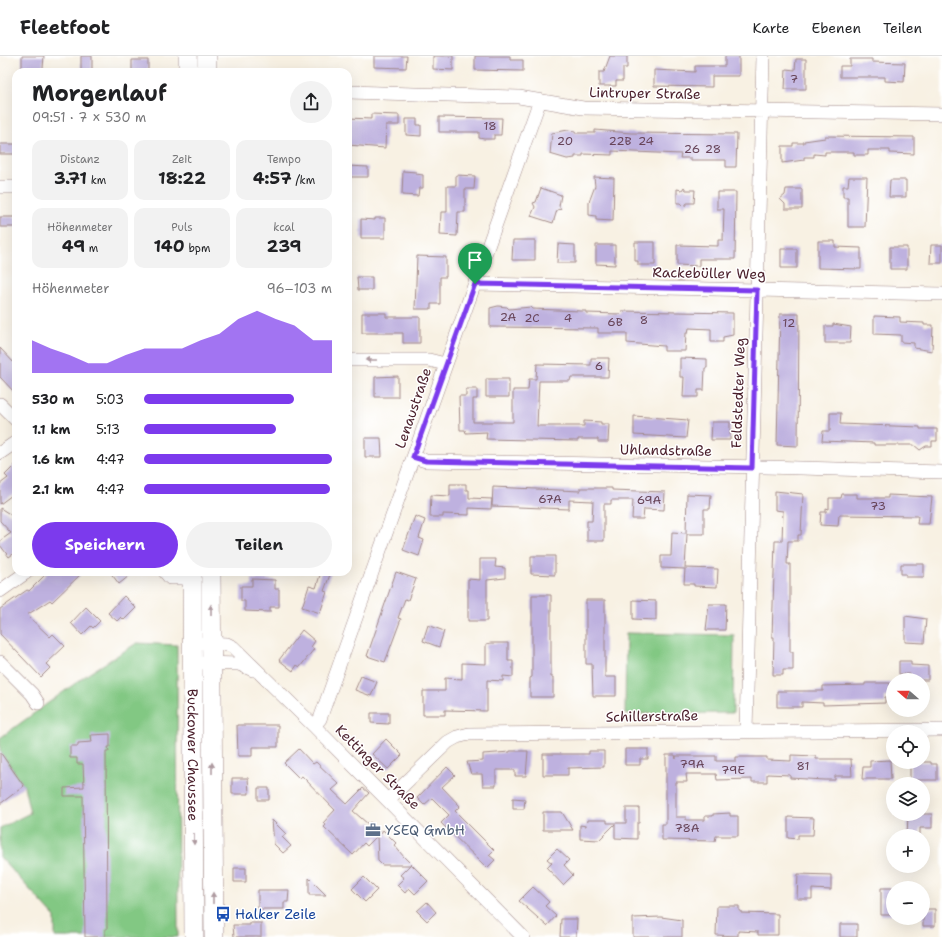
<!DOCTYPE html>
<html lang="de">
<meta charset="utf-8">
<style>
:root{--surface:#fff;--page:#f2f2f2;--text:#202124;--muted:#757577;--line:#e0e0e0;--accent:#7c3aed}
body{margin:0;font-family:"Shantell Sans",sans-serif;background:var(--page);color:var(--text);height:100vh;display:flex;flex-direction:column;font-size:15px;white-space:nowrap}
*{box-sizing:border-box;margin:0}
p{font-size:13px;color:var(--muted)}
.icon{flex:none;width:22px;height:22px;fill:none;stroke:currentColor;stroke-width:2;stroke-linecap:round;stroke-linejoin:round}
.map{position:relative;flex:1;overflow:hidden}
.side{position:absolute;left:12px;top:12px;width:340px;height:508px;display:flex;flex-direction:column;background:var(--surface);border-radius:12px;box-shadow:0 4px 16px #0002}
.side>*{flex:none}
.needle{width:26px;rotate:290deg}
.buttons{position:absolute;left:886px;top:617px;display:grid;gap:8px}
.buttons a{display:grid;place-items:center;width:44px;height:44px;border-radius:50%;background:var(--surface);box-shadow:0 4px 16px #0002;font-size:20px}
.pin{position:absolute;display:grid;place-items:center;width:34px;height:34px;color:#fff;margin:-41px -17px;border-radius:50% 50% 50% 0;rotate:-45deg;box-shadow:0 0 4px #0007}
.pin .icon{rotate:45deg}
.round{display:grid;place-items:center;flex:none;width:42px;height:42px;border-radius:21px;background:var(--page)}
.overview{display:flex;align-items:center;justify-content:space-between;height:68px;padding:0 20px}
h1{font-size:22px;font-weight:700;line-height:30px}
.metrics{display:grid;grid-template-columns:repeat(3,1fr);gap:6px;height:68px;padding:4px 20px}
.metrics div{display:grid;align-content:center;border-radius:10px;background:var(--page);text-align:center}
.metrics b{font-size:17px;font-weight:700}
.metrics small{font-size:11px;font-weight:400}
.metrics p{font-size:11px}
.chart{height:112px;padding:8px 20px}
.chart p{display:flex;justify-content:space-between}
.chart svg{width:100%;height:72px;margin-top:4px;fill:var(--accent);opacity:.7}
.primary-button{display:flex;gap:8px;margin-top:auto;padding:8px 20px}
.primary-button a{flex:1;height:46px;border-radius:24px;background:var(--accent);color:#fff;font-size:16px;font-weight:700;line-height:46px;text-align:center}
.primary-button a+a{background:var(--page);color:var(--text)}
ul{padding:0 20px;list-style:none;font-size:13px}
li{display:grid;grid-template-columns:64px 48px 1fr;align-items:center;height:30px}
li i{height:10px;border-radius:5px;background:var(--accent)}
header{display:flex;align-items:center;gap:24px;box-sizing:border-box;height:56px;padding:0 20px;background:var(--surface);border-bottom:1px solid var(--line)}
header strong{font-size:19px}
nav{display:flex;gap:22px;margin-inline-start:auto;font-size:14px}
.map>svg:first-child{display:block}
.green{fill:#82c883;stroke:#667457}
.building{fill:#beb1df}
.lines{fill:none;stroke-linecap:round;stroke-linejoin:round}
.minor-casing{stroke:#a18887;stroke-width:14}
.secondary-casing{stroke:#a18887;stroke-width:20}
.minor{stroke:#fff;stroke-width:13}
.secondary{stroke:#fff;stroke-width:19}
.oneway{fill:#ae9aa0}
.route-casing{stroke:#fff;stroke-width:8}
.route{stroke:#7c3aed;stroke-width:5}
.labels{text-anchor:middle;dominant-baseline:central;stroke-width:3;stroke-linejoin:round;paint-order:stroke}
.number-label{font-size:12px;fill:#674458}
.street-label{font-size:14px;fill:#4a1f2b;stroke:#fff}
.service-label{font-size:14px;fill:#4e5e75;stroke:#fff;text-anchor:start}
.transit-label{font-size:14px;fill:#164399;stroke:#fff;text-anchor:start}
</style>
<header>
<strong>Fleetfoot</strong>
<nav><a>Karte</a><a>Ebenen</a><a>Teilen</a></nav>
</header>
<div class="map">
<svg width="942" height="881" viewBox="0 0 942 881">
<rect width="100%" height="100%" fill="#fff"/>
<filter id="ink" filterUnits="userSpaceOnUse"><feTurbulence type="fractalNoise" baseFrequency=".025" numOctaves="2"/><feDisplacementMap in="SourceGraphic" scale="8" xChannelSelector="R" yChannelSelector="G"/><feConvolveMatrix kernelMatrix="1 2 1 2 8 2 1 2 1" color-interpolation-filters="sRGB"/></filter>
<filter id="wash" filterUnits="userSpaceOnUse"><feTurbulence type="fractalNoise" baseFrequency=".012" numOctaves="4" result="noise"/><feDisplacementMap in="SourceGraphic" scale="16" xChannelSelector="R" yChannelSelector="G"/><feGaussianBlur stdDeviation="0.9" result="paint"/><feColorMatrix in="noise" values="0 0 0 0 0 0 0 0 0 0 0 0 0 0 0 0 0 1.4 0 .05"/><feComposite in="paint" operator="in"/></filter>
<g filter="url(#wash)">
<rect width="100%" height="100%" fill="#f8f1e3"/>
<!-- green -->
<path class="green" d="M626,577L734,579L733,657L625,658Z
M137,587L177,589L178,881H55V861L0,801V772L30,757L24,730L0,695V682L88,618Z"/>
<g id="blocks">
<!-- building -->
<path class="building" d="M22,0H44L43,12L39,16H22Z
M81,0H92V16H81Z
M374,0H407L406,12L374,11Z
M433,0H453V14L433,13Z
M475,0H510V4H523V15L475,14Z
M610,0H627V12H623V25H616V30H599V16H604Z
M725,0H739V20H712V31L654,30V14L695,16V10H725Z
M796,3H806V33H785L786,13L795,14Z
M850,3H872V6L905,7L904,26L885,25V21H840V10H850Z
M132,4H148V16H132Z
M371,58L399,59V69H386L385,92L348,89V62L371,63Z
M439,61L502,62L501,79H494V83H484L479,82V76H439Z
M406,63H417V69H421V80L406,79Z
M568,74L575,75V77H595V74L631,77L737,78L736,111H726V104H691V102H680L681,98L612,95V99L583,98V100H575V102L567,103L550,98L552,77Z
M825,80L914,81V98L890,97V94H868V99H854V96H825V99L814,98V101H804V104L782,107V90H793V87H804V85L825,82Z
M0,88H16V98H0Z
M348,110L368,111V121H348Z
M403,115L416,116V118L423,119V132H419L418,140L402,139Z
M456,119L475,120L474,133H465V156H458L457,180L440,179L441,156H447V130H456Z
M594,121L614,122L613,165L596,164V160L589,159V146L595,130Z
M849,121H867L865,171H848V141H843V130H848Z
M890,124H906V141H889Z
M684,131L686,134H695L694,147H687L684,151L680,147H677V133L682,134Z
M541,132L561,139L559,150L561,153L557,154L553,167L531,160L535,151L533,147L536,146Z
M786,133H802V153H785V148L780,143L785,139Z
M717,136H736L735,203H699V210L677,209V189L718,190V184H723L724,153H717Z
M0,161H16V171H0Z
M375,162H385V182H361V163L375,164Z
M513,184H535V204H512Z
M818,185H835V191L861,192V213L818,212Z
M635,186H655V209H638V205H635Z
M558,188L575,189V207H557Z
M596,189H615V209L596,208Z
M931,189H942V207H930Z
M890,191H907V213H890Z
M781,193H797V212H781Z
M417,200L446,201V221H440V248H431V253H415Z
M357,221H372V234H358Z
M498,250L507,251L509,253L531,251L533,253L581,255H586V257L620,258L621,255L733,257V279L723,281V286H711V273L689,272L688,277H686L685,295H664V290L627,287V277H598V272L490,271V252Z
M362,257H386V261H420V287H403V277H362Z
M780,258H799L798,390L777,389Z
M874,260L900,261V266L924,267V269H933L932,295L914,292V287L901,286V279L874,278Z
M833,268L851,271L850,287H825V270H833Z
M0,292L16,309V338L0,321Z
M591,302H609L608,321H571L570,325H539L537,370H584V365L601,366V368H609L608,386H598V383H578V385L486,383L487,376L466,377L465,374H460L459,340H466V333H477V343H473V366H513V334H528L529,323H536L537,308L591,309Z
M680,302L707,303V312H705L704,334H698V341H683L684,321H680Z
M398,320V341H375V321Z
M486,323H509V341H486Z
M830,357H841L840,368L920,371V373H937V385H932V390H926L920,394L914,389H874V387L822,385L823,375H830Z
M634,360L688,364L686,382L634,379Z
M712,366H730V384H711Z
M365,382H381L382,401H365Z
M16,408V436L0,448V428L8,422L5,419Z
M450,428H466V434H469V442L492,443L491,453L469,452V459L443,458V461H430L431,439L450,440Z
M493,431L580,435V432H612V434L665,436L664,454L644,453L643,463H632L633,444H611V448H604V485H587V465H592L593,445L569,444V453L492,450Z
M775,435L803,438L801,479H798V485H788L787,508H790V596H793V614H783V619H773L774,581H772L775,485H782L783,455L775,454Z
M687,438L711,439L710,453H704V478H687L685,512L718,513L717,531L694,530V528H684L685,513L661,512V500H671L672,476L686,477Z
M842,438H857V442H888V439L932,441L929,468H917L918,460L839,459L838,470L820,469L821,456H826V452L829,453V442H841Z
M0,452L16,462V496L9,501L0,489V485L11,477L0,465Z
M415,460L425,464L419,482L424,484L419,500L403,494Z
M531,500H555V519L531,518Z
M480,503H496L495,511L505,512V522L487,524V565H468V523L480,524Z
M901,508H924V521H906V518H901Z
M48,516H83L52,546L50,544L27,559L50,581L53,578L65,590L46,608L50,612L41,621L0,578V553L27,534L29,535Z
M110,516H134L119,528Z
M321,516H331L324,535L327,536L320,557L302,551L309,530L316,532Z
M396,516L416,523L408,544L405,543L398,562L401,563L385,606L367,600Z
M252,523L275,524V533H279V551H270V556L245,555V545H241V530H252Z
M532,539H551V621H553V641H530V622L532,621Z
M124,540L136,552L124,564L121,561L117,565L108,557Z
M586,544H605V621H616V640H593L592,608H586Z
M633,544L656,545V564L633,563Z
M709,548H726L725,574H706Z
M86,551L100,565L93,572L91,570L82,579L71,567Z
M905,560L926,563L924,587L905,586Z
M428,569L444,575L439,591L423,585Z
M302,574L315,585L311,591L314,593L300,611L297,609L293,615L279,604Z
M491,587H508V605H513V621L503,620V625L487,624V655L445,654V659H423V635H445V622L462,623V607L486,608V588Z
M899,605H911V609L928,610V624H911L910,618H899Z
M361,620L377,626L371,640L355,634Z
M865,627H890V641H885V647L823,649V647L802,646V651H777V635H823V630L865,629Z
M371,657H389V668L371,667Z
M237,669H278V691H252V700H238Z
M110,678V691H108L109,695H106L107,873H105V881H85L83,740H64V732L84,731L83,708H77V702H70V690H78V687L92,686L91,679Z
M386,683L402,699L388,713L372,698Z
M299,693L313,708L316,706L339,728L332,734L347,748L363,732L369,737L353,755L368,768L370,766L381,777L383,774L396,787L394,789L404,801L428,825L415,838L409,832L405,837L397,829L404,822L400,819L410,809H382L378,805L377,780L367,790L364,787L353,799L324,771L326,769L323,767L335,754L302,720L299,722L284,707Z
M625,693H648V703H640V709H625Z
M510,695H528L526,720H515V714H496V730H483L482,718H471L467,706L483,705V698L510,696Z
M589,695H604V711L568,712V719H543V698H589Z
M0,696L24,730L0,748Z
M666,699H675L676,703V700H716V705H736V701H767V704L791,705V699L816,700V703H851L852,720H835V724H825L790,722V719L767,718V726H752V723L717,724L716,718H686L687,726H676V761H686V764H705V760H713V758L730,757V760H738V780H716L715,785L662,784V768H666Z
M890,704L891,723H862L863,711H870V705Z
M910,706H931V708H937V724H910Z
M447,711L455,719L442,731L460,750L455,755L494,794L489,799L495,804L487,812L441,767L449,759L432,742L424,749L417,742Z
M232,722H248L249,738H232Z
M258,732H269V744H258Z
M513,742L525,743L524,753H513Z
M626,752H639V767H637V783L615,782V768L599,784L580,783V769L586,770L587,764H607V767H626Z
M543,756H562L573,774H543Z
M908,758H932V772H920V780H907Z
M788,761L814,762L813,779H798V783L788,782Z
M272,764L286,778L282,781L291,790L283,797L274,788Z
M557,793L569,804L564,809L573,819L563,829L547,812L552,807L547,803Z
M234,812H246V826H234Z
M798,818L831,819V834L812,833V843H797Z
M364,821L377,834L365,846L352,833Z
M309,822L326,839H309Z
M533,831L549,846L545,850L556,860L547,870L519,845Z
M881,832H893V859H881Z
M258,834H289L288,846H284V853H258Z
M427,846L436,856L427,865L417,855Z
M717,850H739V855H741V857L778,858V879H758V876L738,875V880L716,879Z
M923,853H935V870H923Z
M661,861L682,864V881H633V862Z
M561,863H577L576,881H560Z
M250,867H261V881H234L233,869H250Z
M840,868H857V881H840Z"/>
</g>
</g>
<g filter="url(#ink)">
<use href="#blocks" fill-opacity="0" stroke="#a18887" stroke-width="1"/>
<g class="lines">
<!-- minor casing -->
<g class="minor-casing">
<path id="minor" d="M348,36L519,41L583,52L942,58
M0,131H16
M475,228L942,238
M348,304H429L445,308
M0,348L16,364
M0,397L16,386
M413,401L426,405L765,411L942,416
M165,516L170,522H192
M0,535L27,516
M204,587L227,588L233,591L314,670L523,881
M0,606L32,638L38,647
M204,607L239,608L253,614
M314,670L320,663L540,44
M746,675L763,0
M388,744L448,686L457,681L469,678L942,674"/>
</g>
<!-- secondary casing -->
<g class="secondary-casing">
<g id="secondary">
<path d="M188,0V16"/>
<path d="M207,0V16"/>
<path id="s1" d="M192,516L194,881"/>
<path d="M211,516L214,881"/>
</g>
</g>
<!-- minor -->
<use href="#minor" class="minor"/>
<!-- secondary -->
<use href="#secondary" class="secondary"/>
</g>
<!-- one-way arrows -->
<defs><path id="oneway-solid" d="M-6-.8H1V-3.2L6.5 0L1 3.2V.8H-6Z"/></defs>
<g class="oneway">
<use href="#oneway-solid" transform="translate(371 304) rotate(180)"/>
<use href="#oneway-solid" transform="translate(211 554) rotate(-90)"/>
<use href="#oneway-solid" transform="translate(212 712) rotate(-90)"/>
<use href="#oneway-solid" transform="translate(194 783) rotate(90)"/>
<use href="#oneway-solid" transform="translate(213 842) rotate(-90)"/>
</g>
</g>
<g class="lines" filter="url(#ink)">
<!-- route casing -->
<g class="route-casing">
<path id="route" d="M475,228L757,234L752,412L426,405L413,401Z"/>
</g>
<!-- route -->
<use href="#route" class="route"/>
</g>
<!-- icons -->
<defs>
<g id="office-bare" transform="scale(1.2)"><path d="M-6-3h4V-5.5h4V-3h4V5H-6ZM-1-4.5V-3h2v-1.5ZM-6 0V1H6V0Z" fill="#5c6f8a" stroke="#fff" stroke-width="2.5" paint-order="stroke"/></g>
<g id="bus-bare" transform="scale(1.2)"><path d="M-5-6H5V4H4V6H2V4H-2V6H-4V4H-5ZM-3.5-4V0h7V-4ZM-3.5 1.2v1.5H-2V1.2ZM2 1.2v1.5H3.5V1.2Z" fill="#1a4fb4" stroke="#fff" stroke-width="2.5" paint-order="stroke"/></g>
</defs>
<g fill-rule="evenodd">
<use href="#office-bare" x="373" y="774"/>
<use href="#bus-bare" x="223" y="858"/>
</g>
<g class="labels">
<!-- number labels -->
<g class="number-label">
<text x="794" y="23">7</text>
<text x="490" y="70">18</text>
<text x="565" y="85">20</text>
<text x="620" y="85">22B</text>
<text x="646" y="85">24</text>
<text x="692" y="93">26</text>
<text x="713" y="93">28</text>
<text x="508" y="261">2A</text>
<text x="532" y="262">2C</text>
<text x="568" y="262">4</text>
<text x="644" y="264">8</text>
<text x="615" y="266">6B</text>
<text x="789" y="267">12</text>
<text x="599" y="310">6</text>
<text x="550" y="443">67A</text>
<text x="649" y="444">69A</text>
<text x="878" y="450">73</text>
<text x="692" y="708">79A</text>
<text x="803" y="710">81</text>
<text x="733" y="714">79E</text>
<text x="687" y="772">78A</text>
</g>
<!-- street labels -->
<g class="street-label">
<text transform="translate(645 37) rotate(1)">Lintruper Straße</text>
<text transform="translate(709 217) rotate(1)">Rackebüller Weg</text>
<text transform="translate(738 337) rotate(-88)">Feldstedter Weg</text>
<text transform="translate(413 352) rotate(-71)">Lenaustraße</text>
<text transform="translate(666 394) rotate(1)">Uhlandstraße</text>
<text transform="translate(652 660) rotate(-1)">Schillerstraße</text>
<text stroke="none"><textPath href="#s1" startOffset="183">Buckower Chaussee</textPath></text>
<text transform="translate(378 711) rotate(45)">Kettinger Straße</text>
</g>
<!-- service labels -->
<g class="service-label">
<text x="385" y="774">YSEQ GmbH</text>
</g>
<!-- transit labels -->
<g class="transit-label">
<text x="235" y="858">Halker Zeile</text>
</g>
</g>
</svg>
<div class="buttons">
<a><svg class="needle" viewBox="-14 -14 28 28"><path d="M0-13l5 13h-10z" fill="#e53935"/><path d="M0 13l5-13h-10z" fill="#757577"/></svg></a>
<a><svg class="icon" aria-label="locate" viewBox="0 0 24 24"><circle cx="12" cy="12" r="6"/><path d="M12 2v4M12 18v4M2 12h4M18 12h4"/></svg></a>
<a><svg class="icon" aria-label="layers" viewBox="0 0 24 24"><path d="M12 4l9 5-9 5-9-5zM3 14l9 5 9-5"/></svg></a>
<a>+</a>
<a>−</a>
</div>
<div class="pin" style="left:475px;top:228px;background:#1e9e55"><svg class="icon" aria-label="arrive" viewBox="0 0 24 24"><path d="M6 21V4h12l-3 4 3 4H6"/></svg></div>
<section class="side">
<div class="overview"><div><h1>Morgenlauf</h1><p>09:51 · 7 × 530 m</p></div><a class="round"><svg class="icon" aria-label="share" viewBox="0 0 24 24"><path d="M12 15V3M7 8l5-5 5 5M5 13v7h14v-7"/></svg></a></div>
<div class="metrics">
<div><p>Distanz</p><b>3.71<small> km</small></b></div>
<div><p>Zeit</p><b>18:22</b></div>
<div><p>Tempo</p><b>4:57<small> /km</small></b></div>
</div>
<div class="metrics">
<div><p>Höhenmeter</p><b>49<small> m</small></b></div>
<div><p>Puls</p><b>140<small> bpm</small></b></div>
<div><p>kcal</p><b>239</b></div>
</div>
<div class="chart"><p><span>Höhenmeter</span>96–103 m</p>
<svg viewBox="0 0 160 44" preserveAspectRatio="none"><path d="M0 44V24L10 29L20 33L30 38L40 38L50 33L60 29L70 29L80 29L90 24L100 20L110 11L120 6L130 11L140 15L150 24L160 24V44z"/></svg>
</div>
<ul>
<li><b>530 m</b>5:03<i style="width:80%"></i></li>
<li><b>1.1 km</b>5:13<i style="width:70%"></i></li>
<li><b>1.6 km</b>4:47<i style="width:100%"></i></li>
<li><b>2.1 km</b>4:47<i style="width:99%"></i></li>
</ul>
<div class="primary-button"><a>Speichern</a><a>Teilen</a></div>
</section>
</div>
